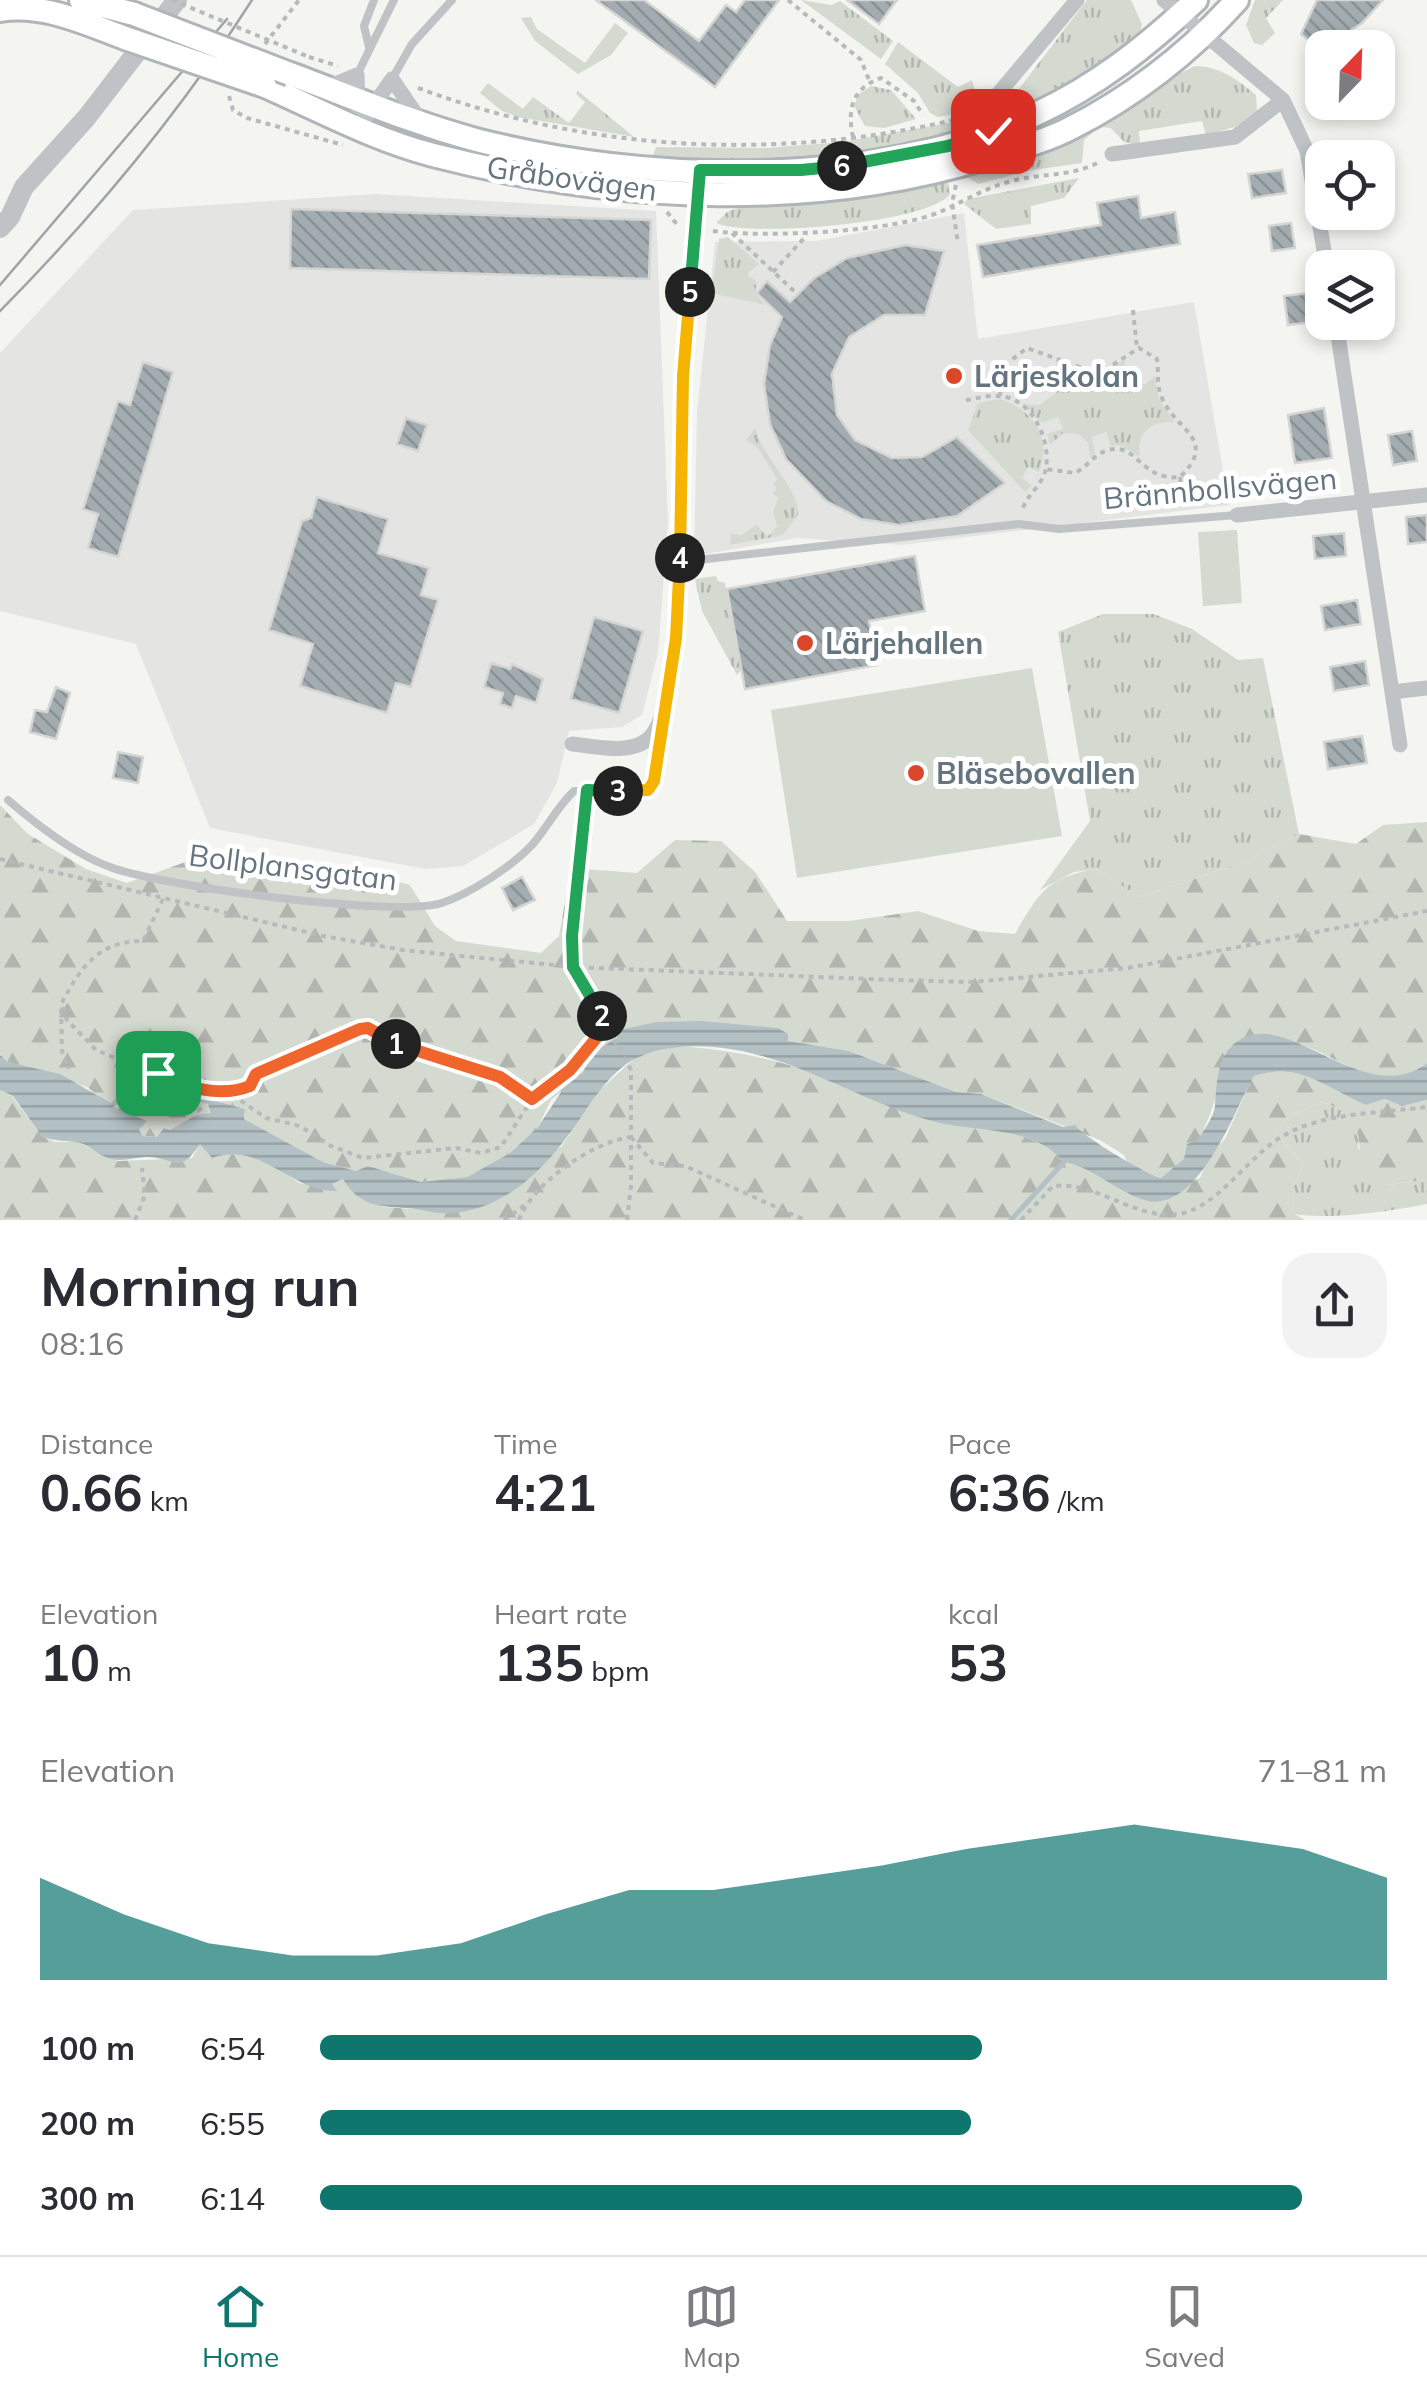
<!DOCTYPE html>
<meta charset="utf-8">
<style>
:root{--surface:#fff;--page:#f2f2f3;--text:#2b2b33;--muted:#7c7c81;--line:#e1e1e2;--accent:#0f766e}
body{margin:0;font-family:Mulish,sans-serif;background:var(--page);color:var(--text);height:100vh;display:flex;flex-direction:column;font-size:38px;white-space:nowrap}
*{box-sizing:border-box;margin:0}
p{font-size:32px;color:var(--muted)}
.icon{flex:none;width:55px;height:55px;fill:none;stroke:currentColor;stroke-width:2;stroke-linecap:round;stroke-linejoin:round}
.map{position:relative;height:1220px;overflow:hidden}
.sheet{display:flex;flex-direction:column;background:var(--surface);flex:1}
.sheet>*{flex:none}
.needle{width:65px;rotate:23deg}
.tools{position:absolute;left:1305px;top:30px;display:grid;gap:20px}
.tools a{display:grid;place-items:center;width:90px;height:90px;border-radius:20px;background:var(--surface);box-shadow:0 5px 15px #0003;font-size:50px}
.pin{position:absolute;display:grid;place-items:center;width:85px;height:85px;color:#fff;margin:-42px;border-radius:20px;box-shadow:0 5px 15px #0006}
.km{position:absolute;width:50px;height:50px;margin:-25px;border-radius:50%;background:#222;color:#fff;font-size:28px;line-height:50px;text-align:center}
.round{display:grid;place-items:center;flex:none;width:105px;height:105px;border-radius:30px;background:var(--page)}
.overview{display:flex;align-items:center;justify-content:space-between;height:170px;padding:0 40px}
h1{font-size:55px;font-weight:700;line-height:75px}
.stats{display:grid;grid-template-columns:repeat(3,1fr);gap:15px;height:170px;padding:10px 40px}
.stats div{display:grid;align-content:center}
.stats b{font-size:50px;font-weight:700}
.stats small{font-size:28px;font-weight:400}
.stats p{font-size:28px}
.chart{height:280px;padding:20px 40px}
.chart p{display:flex;justify-content:space-between}
.chart svg{width:100%;height:180px;margin-top:10px;fill:var(--accent);opacity:.7}
ul{padding:0 40px;list-style:none;font-size:32px}
li{display:grid;grid-template-columns:160px 120px 1fr;align-items:center;height:75px}
li i{height:25px;border-radius:12px;background:var(--accent)}
.dock{display:flex;justify-content:space-around;align-items:center;height:140px;border-top:2px solid var(--line);background:var(--surface);font-size:28px;color:var(--muted)}
.dock a{display:grid;justify-items:center;gap:5px}
.dock .on{color:var(--accent)}
.map>svg:first-child{display:block}
.built{fill:#e4e5e3}
.grass{fill:url(#grass-tufts)}
.forest{fill:url(#forest-firs)}
.garden{fill:#d5dad1}
.water{fill:url(#water-rules);fill-rule:evenodd}
.lines{fill:none;stroke-linecap:round;stroke-linejoin:round}
.stream{stroke:#b4c1c4;stroke-width:5}
.building{fill:url(#building-back-hatch);stroke:#d5d5d3;stroke-width:2.5}
.secondary-casing{stroke:#afb5b8;stroke-width:28}
.path{stroke:#b7babc;stroke-width:4;stroke-dasharray:5 5;stroke-linecap:butt}
.service{stroke:#bfc3c6;stroke-width:8}
.minor{stroke:#bfc3c6;stroke-width:15}
.tertiary{stroke:#bfc3c6;stroke-width:20}
.secondary{stroke:#fff;stroke-width:22}
.tram{stroke:#9ea5a9;stroke-width:2.5}
.secondary-bridge-casing{stroke:#afb5b8;stroke-width:28;stroke-linecap:butt}
.path-bridge{stroke:#b7babc;stroke-width:4;stroke-dasharray:5 5;stroke-linecap:butt}
.secondary-bridge{stroke:#fff;stroke-width:22}
.split-1-casing{stroke:#fff;stroke-width:20}
.split-2-casing{stroke:#fff;stroke-width:20}
.split-3-casing{stroke:#fff;stroke-width:20}
.split-4-casing{stroke:#fff;stroke-width:20}
.split-5-casing{stroke:#fff;stroke-width:20}
.split-6-casing{stroke:#fff;stroke-width:20}
.split-7-casing{stroke:#fff;stroke-width:20}
.split-1{stroke:#f0652b;stroke-width:12}
.split-2{stroke:#f0652b;stroke-width:12}
.split-3{stroke:#22a559;stroke-width:12}
.split-4{stroke:#f5b400;stroke-width:12}
.split-5{stroke:#f5b400;stroke-width:12}
.split-6{stroke:#22a559;stroke-width:12}
.split-7{stroke:#22a559;stroke-width:12}
.poi-dot{fill:#d9462a;stroke:#fff;stroke-width:4}
.labels{text-anchor:middle;dominant-baseline:central;stroke-width:10;stroke-linejoin:round;paint-order:stroke}
.street-label{font-size:30px;fill:#64757f;stroke:#fff}
.poi-label{font-size:30px;font-weight:bold;fill:#64757f;stroke:#fff;text-anchor:start}
</style>
<div class="map">
<svg width="1427" height="1220" viewBox="0 0 1427 1220">
<defs>
<pattern id="grass-tufts" width="24" height="20" patternUnits="userSpaceOnUse" patternTransform="scale(2.5)"><rect width="24" height="20" fill="#d5dad1"/><path d="M3 7l-1-3M5 7V3M7 7l1-3M15 17l-1-3M17 17v-4M19 17l1-3" fill="none" stroke="#b0b5af"/></pattern>
<pattern id="forest-firs" width="22" height="20" patternUnits="userSpaceOnUse" patternTransform="scale(2.5)"><rect width="22" height="20" fill="#d5dad1"/><path d="M5 1l3.5 6h-7zM16 11l3.5 6h-7z" fill="#b0b5af"/></pattern>
<pattern id="water-rules" width="6" height="5" patternUnits="userSpaceOnUse" patternTransform="scale(2.5)"><rect width="6" height="5" fill="#b4c1c4"/><path d="M0 2.5h6" fill="none" stroke="#96a1a4"/></pattern>
<pattern id="building-back-hatch" width="6" height="6" patternUnits="userSpaceOnUse" patternTransform="scale(2.5)"><rect width="6" height="6" fill="#a3acb0"/><path d="M-1 5l2 2M0 0l6 6M5-1l2 2" fill="none" stroke="#889194"/></pattern>
</defs>
<rect width="100%" height="100%" fill="#f4f4f0"/>
<!-- built -->
<path class="built" d="M376,194L656,211L668,522L658,653L642,715L622,727L569,731L557,783L534,824L463,866L425,869L210,828L136,644L0,611V353L133,210Z
M964,213L978,339L1194,302L1229,505L902,545L797,538L694,556L697,412L715,242L816,241Z"/>
<!-- grass -->
<path class="grass" d="M801,0L832,5L840,1L893,41L881,59Z
M1087,0H1131L1142,24C1139,45 1117,54 1101,66C972,158 804,161 651,161L656,147L766,148L842,142L976,118L1015,94Z
M1255,0H1283L1266,18L1275,33L1262,45L1254,43L1246,25Z
M531,17L537,29L585,63L615,23L628,33L611,55L578,74L535,41L521,18Z
M898,42L958,87L972,80L980,109L938,117L930,113L918,93L885,64Z
M1195,66C1220,66 1238,80 1256,95L1257,111L1235,127L1206,135L1202,121L1139,131L1140,146L1124,142L1111,128L1099,127L1084,140L1082,163L1027,171L978,184L964,175Z
M488,83L523,109L533,97L569,123L585,102L576,94L578,91L634,137L518,117L502,111L480,93Z
M871,86L891,90L916,119L884,128L865,126L854,106L859,94Z
M947,178L950,194C930,223 749,238 716,223L727,212L749,204Z
M1079,178L1064,198L1031,206V224L996,229L964,204L967,199Z
M728,237L759,264L747,274L757,282L755,293L765,305L711,293L719,239Z
M1125,360L1124,369L1131,383L1146,384L1155,376L1159,399L1174,422C1151,421 1136,432 1140,457L1119,445L1111,446L1106,432L1092,437L1095,453L1090,458L1088,443L1079,434L1063,433L1050,445L1047,434L1063,429L1058,417L1042,423L1021,404L1039,405L1056,393L1059,372L1055,361L1093,374Z
M1000,399C1033,409 1053,440 1039,472L1028,467L1022,478L1032,486L1025,492L968,430L978,403Z
M755,428C762,456 801,491 798,515L783,535L730,545L731,534L742,535L756,525L768,536L777,526L773,512L778,498L773,493L777,488L773,484L777,479L758,448L746,440Z
M716,576L718,581L725,583L741,670L737,675L702,611L695,579Z
M1103,614H1154L1192,629L1238,660L1263,658L1299,834L1244,862L1139,897L1096,869L1074,872L1040,890L1090,821L1058,632Z
M1323,1102C1349,1112 1362,1119 1358,1148L1389,1185L1427,1179V1204C1385,1212 1334,1220 1293,1214L1294,1186L1303,1164L1275,1132L1291,1115Z"/>
<!-- forest -->
<path class="forest" d="M0,805L28,834L86,869L127,883L191,860L299,881L355,870L410,885L435,926L456,941L541,953L559,936L571,868L637,873L675,840L721,841L756,873L787,921H849L918,911L978,931L1015,934C1038,894 1047,877 1096,869L1139,897L1244,862L1299,834L1356,844L1383,825L1427,822V1063C1385,1096 1352,1065 1310,1048C1291,1041 1267,1041 1247,1037L1230,1047C1216,1094 1207,1153 1161,1178L1128,1164L1124,1155L1100,1140L981,1094L956,1092L849,1051L788,1041L778,1028L657,1022L592,1053L584,1073L551,1100L538,1127L510,1153L467,1177L421,1182L368,1166L356,1171L323,1162L244,1119L245,1109L137,1079L110,1105L87,1087L8,1062L0,1055Z
M677,1046C722,1049 762,1056 805,1070C851,1086 895,1111 942,1123C984,1133 1034,1127 1064,1162L1079,1165L1145,1201L1200,1178L1210,1155L1225,1139L1253,1076C1297,1061 1326,1087 1366,1105L1385,1099L1402,1106L1427,1100V1179L1389,1185L1363,1174C1355,1133 1368,1119 1323,1102L1291,1115L1275,1132L1303,1164L1294,1186L1293,1213L1305,1220H0V1090L12,1096L42,1136L55,1142H78L118,1161L192,1158L200,1144L267,1161L299,1183L336,1190L332,1184L344,1179L384,1207L413,1209L561,1147L599,1091L636,1057Z
M141,1083L208,1104L212,1113L157,1137L143,1136L138,1130L146,1122L112,1107Z"/>
<!-- garden -->
<path class="garden" d="M1237,530L1242,603L1203,606L1198,532Z
M1032,668L1062,836L797,878L771,710Z"/>
<!-- water -->
<path class="water" d="M702,1021L778,1028L788,1034V1041L849,1051L956,1092L981,1094L1063,1127L1075,1125C1085,1138 1144,1173 1161,1178L1184,1159L1187,1144L1197,1141C1203,1131 1214,1117 1215,1106C1216,1091 1217,1062 1229,1049C1278,993 1361,1114 1427,1063V1100L1402,1106L1385,1099L1366,1105C1325,1087 1298,1061 1254,1076C1234,1110 1197,1220 1141,1199C1114,1189 1092,1167 1064,1162C1035,1128 985,1132 944,1124C872,1108 809,1063 736,1050C705,1044 668,1044 639,1057C618,1065 598,1092 586,1110C554,1158 515,1207 453,1213C438,1215 422,1209 407,1208C378,1206 359,1206 343,1179L332,1184L337,1191C290,1192 261,1140 212,1158L200,1144C178,1177 175,1157 147,1157C133,1157 123,1163 108,1158C97,1155 92,1146 80,1143C66,1140 55,1142 42,1136L13,1096L0,1090V1055L8,1062L60,1074L111,1103L137,1079L245,1109L244,1119L323,1162L356,1171L368,1166L421,1182L467,1177L510,1153L538,1127L561,1092L560,1082L583,1073L592,1053L617,1038L619,1030L657,1022ZM141,1083L166,1095L208,1104L211,1113L196,1115L170,1130L164,1128L157,1137L143,1136L139,1130L147,1121L113,1107Z"/>
<g class="lines">
<!-- stream -->
<path class="stream" d="M1011,1220L1064,1162"/>
</g>
<!-- building -->
<path class="building" d="M596,0H644L699,41L726,5L736,12L745,0H779L715,87Z
M847,0H897L879,24Z
M1317,0H1383L1362,23L1320,50L1301,34Z
M1282,170L1286,193L1252,198L1248,174Z
M1138,196L1141,218L1175,212L1180,244L983,277L977,245L1101,225L1097,203Z
M291,209L651,220L649,279L290,268Z
M1291,223L1295,248L1272,251L1269,226Z
M905,245L944,251L925,315H884L849,337L832,374L837,415L855,440L892,458L922,457L957,437L1005,483L957,516L899,525L861,519L826,501L786,459L770,424L764,384L770,345L782,317L757,293L767,281L790,302L813,279L847,258Z
M1309,293L1313,322L1288,325L1284,296Z
M143,362L173,372L118,557L88,548L98,514L83,509L118,401L130,405Z
M1324,408L1332,458L1295,463L1288,415Z
M406,418L427,425L418,451L397,444Z
M1412,431L1417,461L1393,465L1388,435Z
M317,497L388,519L378,553L429,568L421,595L438,600L411,687L396,683L387,713L300,686L313,644L269,630L302,521L311,518Z
M1427,515V542L1408,544L1406,517Z
M1344,533L1346,556L1315,559L1313,536Z
M915,556L925,611L869,621L877,665L745,689L727,589Z
M1357,600L1361,624L1325,630L1321,606Z
M594,617L643,631L619,713L571,699Z
M1365,661L1369,685L1334,691L1330,667Z
M491,663L510,669L512,664L543,679L536,703L516,696L512,708L500,704L503,693L484,687Z
M56,687L70,693L56,739L30,732L35,710L47,712Z
M1362,736L1367,763L1328,769L1324,742Z
M118,752L143,757L138,783L113,778Z
M522,877L535,900L513,910L502,888Z"/>
<g class="lines">
<!-- secondary casing -->
<g class="secondary-casing">
<path id="secondary" d="M81,0L134,14
M0,10C43,3 85,23 125,38
M290,74C352,97 413,123 476,140C647,184 874,190 1036,114C1098,85 1147,46 1196,0
M265,86C319,110 375,140 433,155C611,201 808,212 985,158C1014,149 1044,142 1071,128C1134,96 1190,52 1237,0"/>
</g>
<!-- path -->
<path class="path" d="M788,0L861,60L869,80
M265,44L299,0
M309,57L338,66
M418,88C595,154 790,162 974,115
M229,96L233,110L247,118L343,145
M853,137C847,109 852,88 881,78L914,101L923,115
M956,185L952,203L958,243
M667,212L679,227
M713,231C762,238 898,232 942,211C966,200 985,188 1012,181C1041,173 1074,177 1101,161
M732,233L795,292
M773,272L807,235
M1133,310L1137,349
M1000,395L1005,365L1027,348L1093,372L1108,368L1139,348L1157,359C1159,372 1156,385 1162,398C1175,430 1219,439 1180,477C1140,481 1138,442 1108,450C1094,454 1087,467 1075,473L1046,469
M966,400C976,399 987,395 997,396C1032,396 1053,442 1045,472C1040,488 1025,496 1022,512
M1180,477L1182,495L1189,506
M586,801L572,936L573,967L631,1070V1186L627,1220
M0,859L323,936L403,950L573,967L894,980L972,982L1128,968L1427,911
M163,899L143,941C97,941 81,968 61,1004L67,1020L96,1050L180,1085L231,1094L266,1118L300,1126L331,1146L363,1158L456,1148L481,1153L501,1147L532,1099L570,1070L607,1025
M61,1009L62,1051L69,1069
M180,1085L172,1108L198,1111L205,1105
M234,1093L251,1086L256,1074L368,1028C413,1056 503,1064 532,1099
M631,1137L653,1163L685,1166L805,1220
M135,1220L145,1195L142,1168
M504,1220L525,1205
M519,1220C533,1183 592,1142 631,1137
M1021,1220L1053,1186C1098,1181 1133,1220 1179,1214C1219,1207 1248,1156 1283,1136C1323,1112 1382,1113 1427,1107"/>
<!-- service -->
<path class="service" d="M369,47L364,26L374,0
M357,75L394,0
M392,79L412,44L452,0
M680,562L1019,524L1059,529L1237,515
M8,800C37,825 74,854 110,867C159,886 397,918 442,903C471,893 511,867 532,845C547,828 557,807 574,791L647,790L654,781L662,725"/>
<!-- minor -->
<path class="minor" d="M1164,0L1283,100L1307,151L1327,268
M326,88L357,75L358,107
M998,94L1077,0
M359,126L392,79L420,120
M1112,154L1235,137L1283,100
M1336,322L1400,745
M1237,515L1427,495
M1392,692L1427,688
M572,744C594,746 628,755 647,740C692,703 680,443 683,378C685,315 696,251 699,188"/>
<!-- tertiary -->
<path class="tertiary" d="M0,228L10,217L24,187L87,117L177,0"/>
<!-- secondary -->
<use href="#secondary" class="secondary"/>
<!-- tram -->
<path class="tram" d="M0,285L227,19
M0,311C96,214 179,114 252,0"/>
<!-- secondary-bridge casing -->
<g class="secondary-bridge-casing">
<path id="secondary-bridge" d="M134,14L290,74
M125,38L265,86"/>
</g>
<!-- path-bridge -->
<path class="path-bridge" d="M172,0L309,57"/>
<!-- secondary-bridge -->
<use href="#secondary-bridge" class="secondary-bridge"/>
</g>
<g class="lines">
<!-- split-1 casing -->
<g class="split-1-casing">
<path id="split-1" d="M158,1073C185,1088 221,1098 250,1086L256,1074L360,1029L368,1028L396,1044"/>
</g>
<!-- split-2 casing -->
<g class="split-2-casing">
<path id="split-2" d="M396,1044L500,1077L532,1099L570,1070L607,1025L602,1016"/>
</g>
<!-- split-3 casing -->
<g class="split-3-casing">
<path id="split-3" d="M602,1016L573,967L572,936L587,790L618,791"/>
</g>
<!-- split-4 casing -->
<g class="split-4-casing">
<path id="split-4" d="M618,791L648,790L654,781L676,638L680,558"/>
</g>
<!-- split-5 casing -->
<g class="split-5-casing">
<path id="split-5" d="M680,558L683,376L690,292"/>
</g>
<!-- split-6 casing -->
<g class="split-6-casing">
<path id="split-6" d="M690,292L700,170H801L842,166"/>
</g>
<!-- split-7 casing -->
<g class="split-7-casing">
<path id="split-7" d="M842,166L948,146L993,131"/>
</g>
<!-- split-1 -->
<use href="#split-1" class="split-1"/>
<!-- split-2 -->
<use href="#split-2" class="split-2"/>
<!-- split-3 -->
<use href="#split-3" class="split-3"/>
<!-- split-4 -->
<use href="#split-4" class="split-4"/>
<!-- split-5 -->
<use href="#split-5" class="split-5"/>
<!-- split-6 -->
<use href="#split-6" class="split-6"/>
<!-- split-7 -->
<use href="#split-7" class="split-7"/>
</g>
<!-- markers -->
<g class="poi-dot">
<circle cx="954" cy="376" r="10"/>
<circle cx="805" cy="643" r="10"/>
<circle cx="916" cy="773" r="10"/>
</g>
<g class="labels">
<!-- street labels -->
<g class="street-label">
<text transform="translate(572 178) rotate(8)">Gråbovägen</text>
<text transform="translate(1220 488) rotate(-5)">Brännbollsvägen</text>
<text transform="translate(293 867) rotate(7)">Bollplansgatan</text>
</g>
<!-- poi labels -->
<g class="poi-label">
<text x="974" y="376">Lärjeskolan</text>
<text x="825" y="643">Lärjehallen</text>
<text x="936" y="773">Bläsebovallen</text>
</g>
</g>
</svg>
<div class="tools">
<a><svg class="needle" viewBox="-14 -14 28 28"><path d="M0-13l5 13h-10z" fill="#e53935"/><path d="M0 13l5-13h-10z" fill="#7c7c81"/></svg></a>
<a><svg class="icon" aria-label="locate" viewBox="0 0 24 24"><circle cx="12" cy="12" r="6"/><path d="M12 2v4M12 18v4M2 12h4M18 12h4"/></svg></a>
<a><svg class="icon" aria-label="layers" viewBox="0 0 24 24"><path d="M12 4l9 5-9 5-9-5zM3 14l9 5 9-5"/></svg></a>
</div>
<div class="pin" style="left:158px;top:1073px;background:#1e9e55"><svg class="icon" aria-label="arrive" viewBox="0 0 24 24"><path d="M6 21V4h12l-3 4 3 4H6"/></svg></div>
<div class="pin" style="left:993px;top:131px;background:#d93025"><svg class="icon" aria-label="check" viewBox="0 0 24 24"><path d="M5 12l5 5 9-10"/></svg></div>
<b class="km" style="left:396px;top:1044px">1</b>
<b class="km" style="left:602px;top:1016px">2</b>
<b class="km" style="left:618px;top:791px">3</b>
<b class="km" style="left:680px;top:558px">4</b>
<b class="km" style="left:690px;top:292px">5</b>
<b class="km" style="left:842px;top:166px">6</b>
</div>
<section class="sheet">
<div class="overview"><div><h1>Morning run</h1><p>08:16</p></div><a class="round"><svg class="icon" aria-label="share" viewBox="0 0 24 24"><path d="M12 15V3M7 8l5-5 5 5M5 13v7h14v-7"/></svg></a></div>
<div class="stats">
<div><p>Distance</p><b>0.66<small> km</small></b></div>
<div><p>Time</p><b>4:21</b></div>
<div><p>Pace</p><b>6:36<small> /km</small></b></div>
</div>
<div class="stats">
<div><p>Elevation</p><b>10<small> m</small></b></div>
<div><p>Heart rate</p><b>135<small> bpm</small></b></div>
<div><p>kcal</p><b>53</b></div>
</div>
<div class="chart"><p><span>Elevation</span>71–81 m</p>
<svg viewBox="0 0 160 44" preserveAspectRatio="none"><path d="M0 44V19L10 28L20 35L30 38L40 38L50 35L60 28L70 22L80 22L90 19L100 16L110 12L120 9L130 6L140 9L150 12L160 19V44z"/></svg>
</div>
<ul>
<li><b>100 m</b>6:54<i style="width:62%"></i></li>
<li><b>200 m</b>6:55<i style="width:61%"></i></li>
<li><b>300 m</b>6:14<i style="width:92%"></i></li>
</ul>
</section>
<nav class="dock">
<a class="on"><svg class="icon" aria-label="home" viewBox="0 0 24 24"><path d="M3 11l9-7 9 7M6 9v11h12V9"/></svg>Home</a>
<a><svg class="icon" aria-label="map" viewBox="0 0 24 24"><path d="M3 6l6-2 6 2 6-2v14l-6 2-6-2-6 2zM9 4v14M15 6v14"/></svg>Map</a>
<a><svg class="icon" aria-label="saved" viewBox="0 0 24 24"><path d="M7 4h10v16l-5-4-5 4z"/></svg>Saved</a>
</nav>
